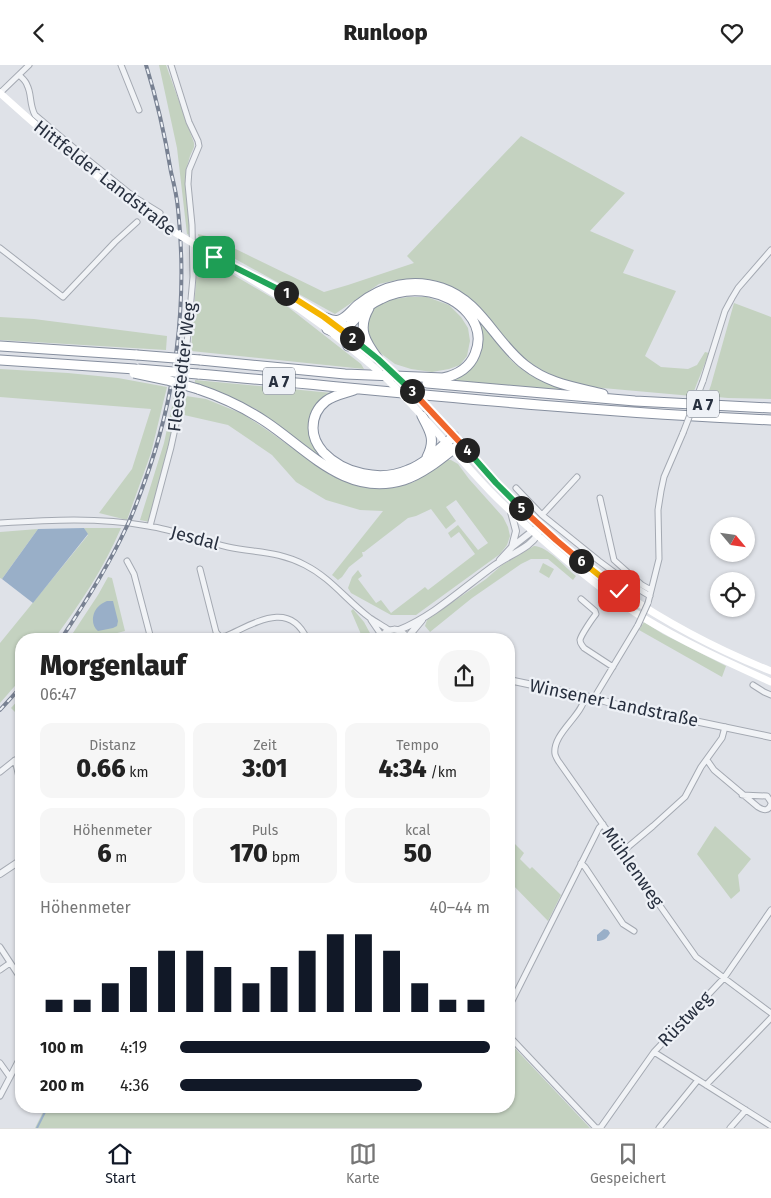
<!DOCTYPE html>
<html lang="de">
<meta charset="utf-8">
<style>
:root{--surface:#fff;--page:#f6f6f6;--text:#222;--muted:#767676;--line:#e0e0e0;--accent:#111827}
body{margin:0;font-family:"Fira Sans",sans-serif;background:var(--page);color:var(--text);height:100vh;display:flex;flex-direction:column;font-size:19px;white-space:nowrap}
*{box-sizing:border-box;margin:0}
p{font-size:16px;color:var(--muted)}
.icon{flex:none;width:28px;height:28px;fill:none;stroke:currentColor;stroke-width:2;stroke-linecap:round;stroke-linejoin:round}
.map{position:relative;flex:1;overflow:hidden}
.side{position:absolute;left:15px;top:568px;width:500px;height:480px;display:flex;flex-direction:column;background:var(--surface);border-radius:20px;box-shadow:0 1px 4px #0004}
.side>*{flex:none}
.needle{width:32px;rotate:119deg}
.buttons{position:absolute;left:710px;top:452px;display:grid;gap:10px}
.buttons a{display:grid;place-items:center;width:45px;height:45px;border-radius:50%;background:var(--surface);box-shadow:0 1px 4px #0004;font-size:25px}
.pin{position:absolute;display:grid;place-items:center;width:42px;height:42px;color:#fff;margin:-21px;border-radius:10px;box-shadow:0 2px 8px #0006}
.km{position:absolute;width:25px;height:25px;margin:-12px;border-radius:50%;background:#222;color:#fff;font-size:14px;line-height:25px;text-align:center}
.round{display:grid;place-items:center;flex:none;width:52px;height:52px;border-radius:20px;background:var(--page)}
.overview{display:flex;align-items:center;justify-content:space-between;height:85px;padding:0 25px}
h1{font-size:28px;font-weight:800;line-height:38px}
.metrics{display:grid;grid-template-columns:repeat(3,1fr);gap:8px;height:85px;padding:5px 25px}
.metrics div{display:grid;align-content:center;border-radius:12px;background:var(--page);text-align:center}
.metrics b{font-size:25px;font-weight:800}
.metrics small{font-size:14px;font-weight:400}
.metrics p{font-size:14px}
.chart{height:140px;padding:10px 25px}
.chart p{display:flex;justify-content:space-between}
.chart svg{width:100%;height:90px;margin-top:5px;stroke:var(--accent);stroke-width:6}
ul{padding:0 25px;list-style:none;font-size:16px}
li{display:grid;grid-template-columns:80px 60px 1fr;align-items:center;height:38px}
li i{height:12px;border-radius:6px;background:var(--accent)}
header{display:flex;justify-content:space-between;align-items:center;height:65px;padding:0 25px;background:var(--surface);font-size:22px;font-weight:800}
.menu{display:flex;justify-content:space-around;align-items:center;height:70px;border-top:1px solid var(--line);background:var(--surface);font-size:14px;color:var(--muted)}
.menu a{display:grid;justify-items:center;gap:2px}
.menu .selected{color:var(--accent)}
.map>svg:first-child{display:block}
.green{fill:#c4d2c0}
.water{fill:#99afc8}
.lines{fill:none;stroke-linecap:round;stroke-linejoin:round}
.stream{stroke:#99afc8;stroke-width:2}
.minor-casing{stroke:#a4a9b2;stroke-width:7}
.tertiary-casing{stroke:#a4a9b2;stroke-width:8}
.motorway-casing{stroke:#868f9f;stroke-width:11}
.minor{stroke:#f1f3f6;stroke-width:5}
.tertiary{stroke:#f1f3f6;stroke-width:6}
.secondary{stroke:#fff;stroke-width:7}
.motorway{stroke:#fff;stroke-width:9}
.rail-casing{stroke:#788192;stroke-width:4}
.rail{stroke:#eef1f6;stroke-width:2;stroke-dasharray:5.5;stroke-linecap:butt}
.minor-bridge-casing{stroke:#a4a9b2;stroke-width:7;stroke-linecap:butt}
.motorway-bridge-casing{stroke:#868f9f;stroke-width:11;stroke-linecap:butt}
.minor-bridge{stroke:#f1f3f6;stroke-width:5}
.secondary-bridge{stroke:#fff;stroke-width:7}
.motorway-bridge{stroke:#fff;stroke-width:9}
.split-1-casing{stroke:#fff;stroke-width:10}
.split-2-casing{stroke:#fff;stroke-width:10}
.split-3-casing{stroke:#fff;stroke-width:10}
.split-4-casing{stroke:#fff;stroke-width:10}
.split-5-casing{stroke:#fff;stroke-width:10}
.split-6-casing{stroke:#fff;stroke-width:10}
.split-7-casing{stroke:#fff;stroke-width:10}
.split-1{stroke:#22a559;stroke-width:6}
.split-2{stroke:#f5b400;stroke-width:6}
.split-3{stroke:#22a559;stroke-width:6}
.split-4{stroke:#f0652b;stroke-width:6}
.split-5{stroke:#22a559;stroke-width:6}
.split-6{stroke:#f0652b;stroke-width:6}
.split-7{stroke:#f5b400;stroke-width:6}
.labels{text-anchor:middle;dominant-baseline:central;stroke-width:4.5;stroke-linejoin:round;paint-order:stroke}
.shield{fill:#eef1f6;stroke:#636a76;stroke-width:1}
.shield-label{font-size:16px;font-weight:bold;fill:#28303f}
.street-label{font-size:18px;fill:#28303f;stroke:#eef1f6}
</style>
<header><svg class="icon" aria-label="back" viewBox="0 0 24 24"><path d="M15 5l-7 7 7 7"/></svg>Runloop<svg class="icon" aria-label="heart" viewBox="0 0 24 24"><path d="M12 20l-8-8c-3-5 5-10 8-4 3-6 11-1 8 4z"/></svg></header>
<div class="map">
<svg width="771" height="1063" viewBox="0 0 771 1063">
<rect width="100%" height="100%" fill="#dfe2e8"/>
<!-- green -->
<path class="green" d="M159,0H166L194,78V82L190,91L186,105L191,171L187,169L177,83Z
M521,71L625,128L590,166L634,185L623,208L676,226L645,291L661,302L688,304L697,300L705,287L709,288L692,331L580,321L550,310L521,292L502,271L494,259L470,233L453,223L436,217L397,215L379,219L335,249L199,174L198,169L211,172L324,227L348,220L414,198L407,191Z
M198,189L288,242L361,299L364,304L191,286Z
M408,232H427L449,240L461,252L468,263L470,276L467,291L460,300L449,304L432,307L411,304L395,299L379,287L369,274L365,264L367,252L375,241L388,235Z
M734,238L771,252V334L728,333L707,331L711,320Z
M0,252L34,254L167,271L166,285L0,275Z
M479,256L483,259C494,274 505,291 519,302C533,314 552,320 569,325L448,316C480,304 487,289 479,256Z
M0,304L68,308L118,313L167,322L151,388L127,455L99,448L132,404L151,344L0,332Z
M195,315L332,328L315,342L313,381L322,394L256,344L220,328L195,319Z
M175,327L178,328L175,355L170,381L149,457L140,455L164,378Z
M186,331L206,334L243,349L270,367L330,410L360,422L394,423L414,417L445,395H451L458,399L469,414L503,452L508,462L510,471L507,480L500,489L416,550H391L351,528L348,523L352,512L358,505L362,511L358,514L376,538L381,535L391,548L425,522L428,525L475,489L459,467L451,473L448,468L458,460L478,485L488,478L456,435L446,442L456,456L446,464L431,444L416,451L408,453L364,487H362L363,491L349,502L342,512L338,515L332,510L383,446L360,445L326,435L296,417L272,390L228,360L184,350Z
M84,463H121C104,503 80,539 54,574H21V614L0,638V578L88,470Z
M38,464L2,514L0,513V467Z
M534,481C547,481 566,503 576,511L573,515L548,494H531L521,499L472,533L430,567L425,561L427,555L486,514L502,500Z
M543,498L554,504L549,513L539,507Z
M108,512L112,513L125,566L94,574H69L98,530Z
M353,544L364,557L371,570L370,574H363L351,546Z
M644,557L663,569L726,601L722,612L639,565Z
M21,632V648L19,651L11,643Z
M715,761L751,794L738,810L740,826L731,834L697,789Z
M510,774L524,788L520,794L530,804L532,802L561,830L548,856L509,816V775Z
M509,977L590,1063H35L46,1041H509Z"/>
<!-- water -->
<path class="water" d="M84,463L88,469L33,538L2,514L38,464Z
M107,536H113L118,556L117,561L113,563L98,566C90,560 92,546 100,540C102,538 105,537 107,536Z
M604,864L608,865L610,868C607,874 603,876 597,876V870Z"/>
<g class="lines">
<!-- stream -->
<path class="stream" d="M37,1063L48,1041"/>
<!-- minor casing -->
<g class="minor-casing">
<path id="minor" d="M121,0L139,45
M19,10C22,13 26,16 27,20C32,29 29,39 35,50L88,95L134,132L160,148
M0,28L29,0
M0,183L63,232L115,177L137,157
M703,316L725,246L732,233L738,223L771,185
M516,423L542,450L599,496L630,519L650,531
M600,433L614,495L642,520L651,525
M542,450L577,412
M0,458C49,455 99,452 148,461C175,465 201,476 228,482C257,488 278,486 305,500C331,513 347,536 370,553C376,557 383,561 389,565
M150,461L171,382L179,345L186,290L193,212L192,160L188,119L189,105L199,81L198,76L189,57L171,0
M127,496L134,509L151,574
M200,504L216,567L220,572L226,571C254,559 289,534 307,574
M581,534L595,546L596,549C592,554 581,570 580,575C580,579 582,580 584,583L613,602
M648,538L659,494L658,445L661,426L664,412L683,368
M371,555L382,571
M753,620L764,627L771,630
M585,632C582,651 552,669 555,689C555,690 558,696 559,697L696,892L771,948
M594,633L638,560
M15,695L21,721
M707,695L714,705L758,742C764,746 769,746 771,739
M0,707L15,695L21,693
M742,730L767,731L771,737
M622,787L653,761L685,732L701,702L722,673L725,662
M581,798L585,802L623,859L634,866
M0,882L21,914
M0,905L10,898
M509,942L599,763L603,759
M509,971L595,1062L598,1063
M654,987L771,1061
M0,998L10,1012
M706,1020L771,953
M0,1031L21,991
M598,1063L601,1062L654,987L724,913L771,845
M659,1063L698,1015
M730,1063L746,1045"/>
</g>
<!-- tertiary casing -->
<g class="tertiary-casing">
<path id="tertiary" d="M511,447L516,466L512,482
M500,495L512,482L535,464
M399,565C434,551 464,522 495,500C505,493 517,488 528,480C534,475 540,469 541,462
M407,573L422,555
M380,574C387,562 401,561 407,574
M509,615L594,633L618,640L771,672
M0,809L21,795"/>
</g>
<!-- motorway casing -->
<g class="motorway-casing">
<path id="motorway" d="M369,243C357,264 365,276 378,294
M324,252C329,254 334,257 339,255C347,253 353,243 359,239C383,220 413,213 442,223C481,236 495,277 525,300C549,319 575,322 603,329
M343,260L345,274L348,281
M0,281L137,290
M0,295L135,304
M200,295L345,309L443,313C457,310 469,304 475,289C488,258 458,232 430,227C413,224 396,226 381,234C372,238 363,245 357,252C352,257 348,262 343,266L334,267L327,264
M198,309C389,326 580,347 771,355
M427,318L635,336L771,343
M198,324C222,332 245,343 266,357C308,385 347,433 404,415C425,408 443,392 461,378
M354,325C345,328 334,330 326,336C317,343 313,353 313,363C313,372 317,380 323,387C344,409 380,417 408,405C426,398 440,383 454,371
M422,351C430,366 436,375 427,392"/>
</g>
<!-- minor -->
<use href="#minor" class="minor"/>
<!-- tertiary -->
<use href="#tertiary" class="tertiary"/>
<!-- secondary -->
<path class="secondary" d="M0,28C53,76 107,122 166,162
M199,182L298,243L327,264L369,298
M251,210C300,234 345,264 386,301
M414,342C440,370 464,399 490,426C514,451 540,473 566,495C591,515 615,535 642,552C683,577 727,597 771,617
M428,343C460,376 489,411 521,443C552,473 585,502 620,526C667,558 718,585 771,606"/>
<!-- motorway -->
<use href="#motorway" class="motorway"/>
<!-- rail casing -->
<g class="rail-casing">
<path id="rail" d="M61,574C85,538 108,502 126,463C133,449 138,435 143,421C176,333 188,237 178,144C177,132 174,119 171,107C165,71 157,35 146,0
M0,645L21,622"/>
</g>
<!-- rail -->
<use href="#rail" class="rail"/>
<!-- minor-bridge casing -->
<g class="minor-bridge-casing">
<path id="minor-bridge" d="M683,368L703,316
M638,560L648,538"/>
</g>
<!-- motorway-bridge casing -->
<g class="motorway-bridge-casing">
<path id="motorway-bridge" d="M137,290L200,295
M138,304L198,309
M134,308L167,315L198,324"/>
</g>
<!-- minor-bridge -->
<use href="#minor-bridge" class="minor-bridge"/>
<!-- secondary-bridge -->
<path class="secondary-bridge" d="M166,162L199,182
M369,298L389,316L414,342
M386,301L428,343"/>
<!-- motorway-bridge -->
<use href="#motorway-bridge" class="motorway-bridge"/>
</g>
<g class="lines">
<!-- split-1 casing -->
<g class="split-1-casing">
<path id="split-1" d="M214,192L286,228"/>
</g>
<!-- split-2 casing -->
<g class="split-2-casing">
<path id="split-2" d="M286,228L324,252L352,273"/>
</g>
<!-- split-3 casing -->
<g class="split-3-casing">
<path id="split-3" d="M352,273L378,294L412,326"/>
</g>
<!-- split-4 casing -->
<g class="split-4-casing">
<path id="split-4" d="M412,326L467,385"/>
</g>
<!-- split-5 casing -->
<g class="split-5-casing">
<path id="split-5" d="M467,385L496,418L521,443"/>
</g>
<!-- split-6 casing -->
<g class="split-6-casing">
<path id="split-6" d="M521,443L556,475L581,496"/>
</g>
<!-- split-7 casing -->
<g class="split-7-casing">
<path id="split-7" d="M581,496L619,526"/>
</g>
<!-- split-1 -->
<use href="#split-1" class="split-1"/>
<!-- split-2 -->
<use href="#split-2" class="split-2"/>
<!-- split-3 -->
<use href="#split-3" class="split-3"/>
<!-- split-4 -->
<use href="#split-4" class="split-4"/>
<!-- split-5 -->
<use href="#split-5" class="split-5"/>
<!-- split-6 -->
<use href="#split-6" class="split-6"/>
<!-- split-7 -->
<use href="#split-7" class="split-7"/>
</g>
<g class="labels">
<!-- shield labels -->
<g class="shield">
<rect x="263" y="302.5" width="32" height="27" rx="4"/>
<rect x="687" y="325.5" width="32" height="27" rx="4"/>
</g>
<g class="shield-label">
<text x="279" y="316">A 7</text>
<text x="703" y="339">A 7</text>
</g>
<!-- street labels -->
<g class="street-label">
<text transform="translate(105 113) rotate(38)">Hittfelder Landstraße</text>
<text transform="translate(182 302) rotate(-83)">Fleestedter Weg</text>
<text transform="translate(195 473) rotate(15)">Jesdal</text>
<text transform="translate(614 638) rotate(12)">Winsener Landstraße</text>
<text transform="translate(633 802) rotate(55)">Mühlenweg</text>
<text transform="translate(685 954) rotate(-46)">Rüstweg</text>
</g>
</g>
</svg>
<div class="buttons">
<a><svg class="needle" viewBox="-14 -14 28 28"><path d="M0-13l5 13h-10z" fill="#e53935"/><path d="M0 13l5-13h-10z" fill="#767676"/></svg></a>
<a><svg class="icon" aria-label="locate" viewBox="0 0 24 24"><circle cx="12" cy="12" r="6"/><path d="M12 2v4M12 18v4M2 12h4M18 12h4"/></svg></a>
</div>
<div class="pin" style="left:214px;top:192px;background:#1e9e55"><svg class="icon" aria-label="arrive" viewBox="0 0 24 24"><path d="M6 21V4h12l-3 4 3 4H6"/></svg></div>
<div class="pin" style="left:619px;top:526px;background:#d93025"><svg class="icon" aria-label="check" viewBox="0 0 24 24"><path d="M5 12l5 5 9-10"/></svg></div>
<b class="km" style="left:286px;top:228px">1</b>
<b class="km" style="left:352px;top:273px">2</b>
<b class="km" style="left:412px;top:326px">3</b>
<b class="km" style="left:467px;top:385px">4</b>
<b class="km" style="left:521px;top:443px">5</b>
<b class="km" style="left:581px;top:496px">6</b>
<section class="side">
<div class="overview"><div><h1>Morgenlauf</h1><p>06:47</p></div><a class="round"><svg class="icon" aria-label="share" viewBox="0 0 24 24"><path d="M12 15V3M7 8l5-5 5 5M5 13v7h14v-7"/></svg></a></div>
<div class="metrics">
<div><p>Distanz</p><b>0.66<small> km</small></b></div>
<div><p>Zeit</p><b>3:01</b></div>
<div><p>Tempo</p><b>4:34<small> /km</small></b></div>
</div>
<div class="metrics">
<div><p>Höhenmeter</p><b>6<small> m</small></b></div>
<div><p>Puls</p><b>170<small> bpm</small></b></div>
<div><p>kcal</p><b>50</b></div>
</div>
<div class="chart"><p><span>Höhenmeter</span>40–44 m</p>
<svg viewBox="0 0 160 44" preserveAspectRatio="none"><path d="M5 44V38M15 44V38M25 44V30M35 44V22M45 44V14M55 44V14M65 44V22M75 44V30M85 44V22M95 44V14M105 44V6M115 44V6M125 44V14M135 44V30M145 44V38M155 44V38"/></svg>
</div>
<ul>
<li><b>100 m</b>4:19<i style="width:100%"></i></li>
<li><b>200 m</b>4:36<i style="width:78%"></i></li>
</ul>
</section>
</div>
<nav class="menu">
<a class="selected"><svg class="icon" aria-label="home" viewBox="0 0 24 24"><path d="M3 11l9-7 9 7M6 9v11h12V9"/></svg>Start</a>
<a><svg class="icon" aria-label="map" viewBox="0 0 24 24"><path d="M3 6l6-2 6 2 6-2v14l-6 2-6-2-6 2zM9 4v14M15 6v14"/></svg>Karte</a>
<a><svg class="icon" aria-label="saved" viewBox="0 0 24 24"><path d="M7 4h10v16l-5-4-5 4z"/></svg>Gespeichert</a>
</nav>
